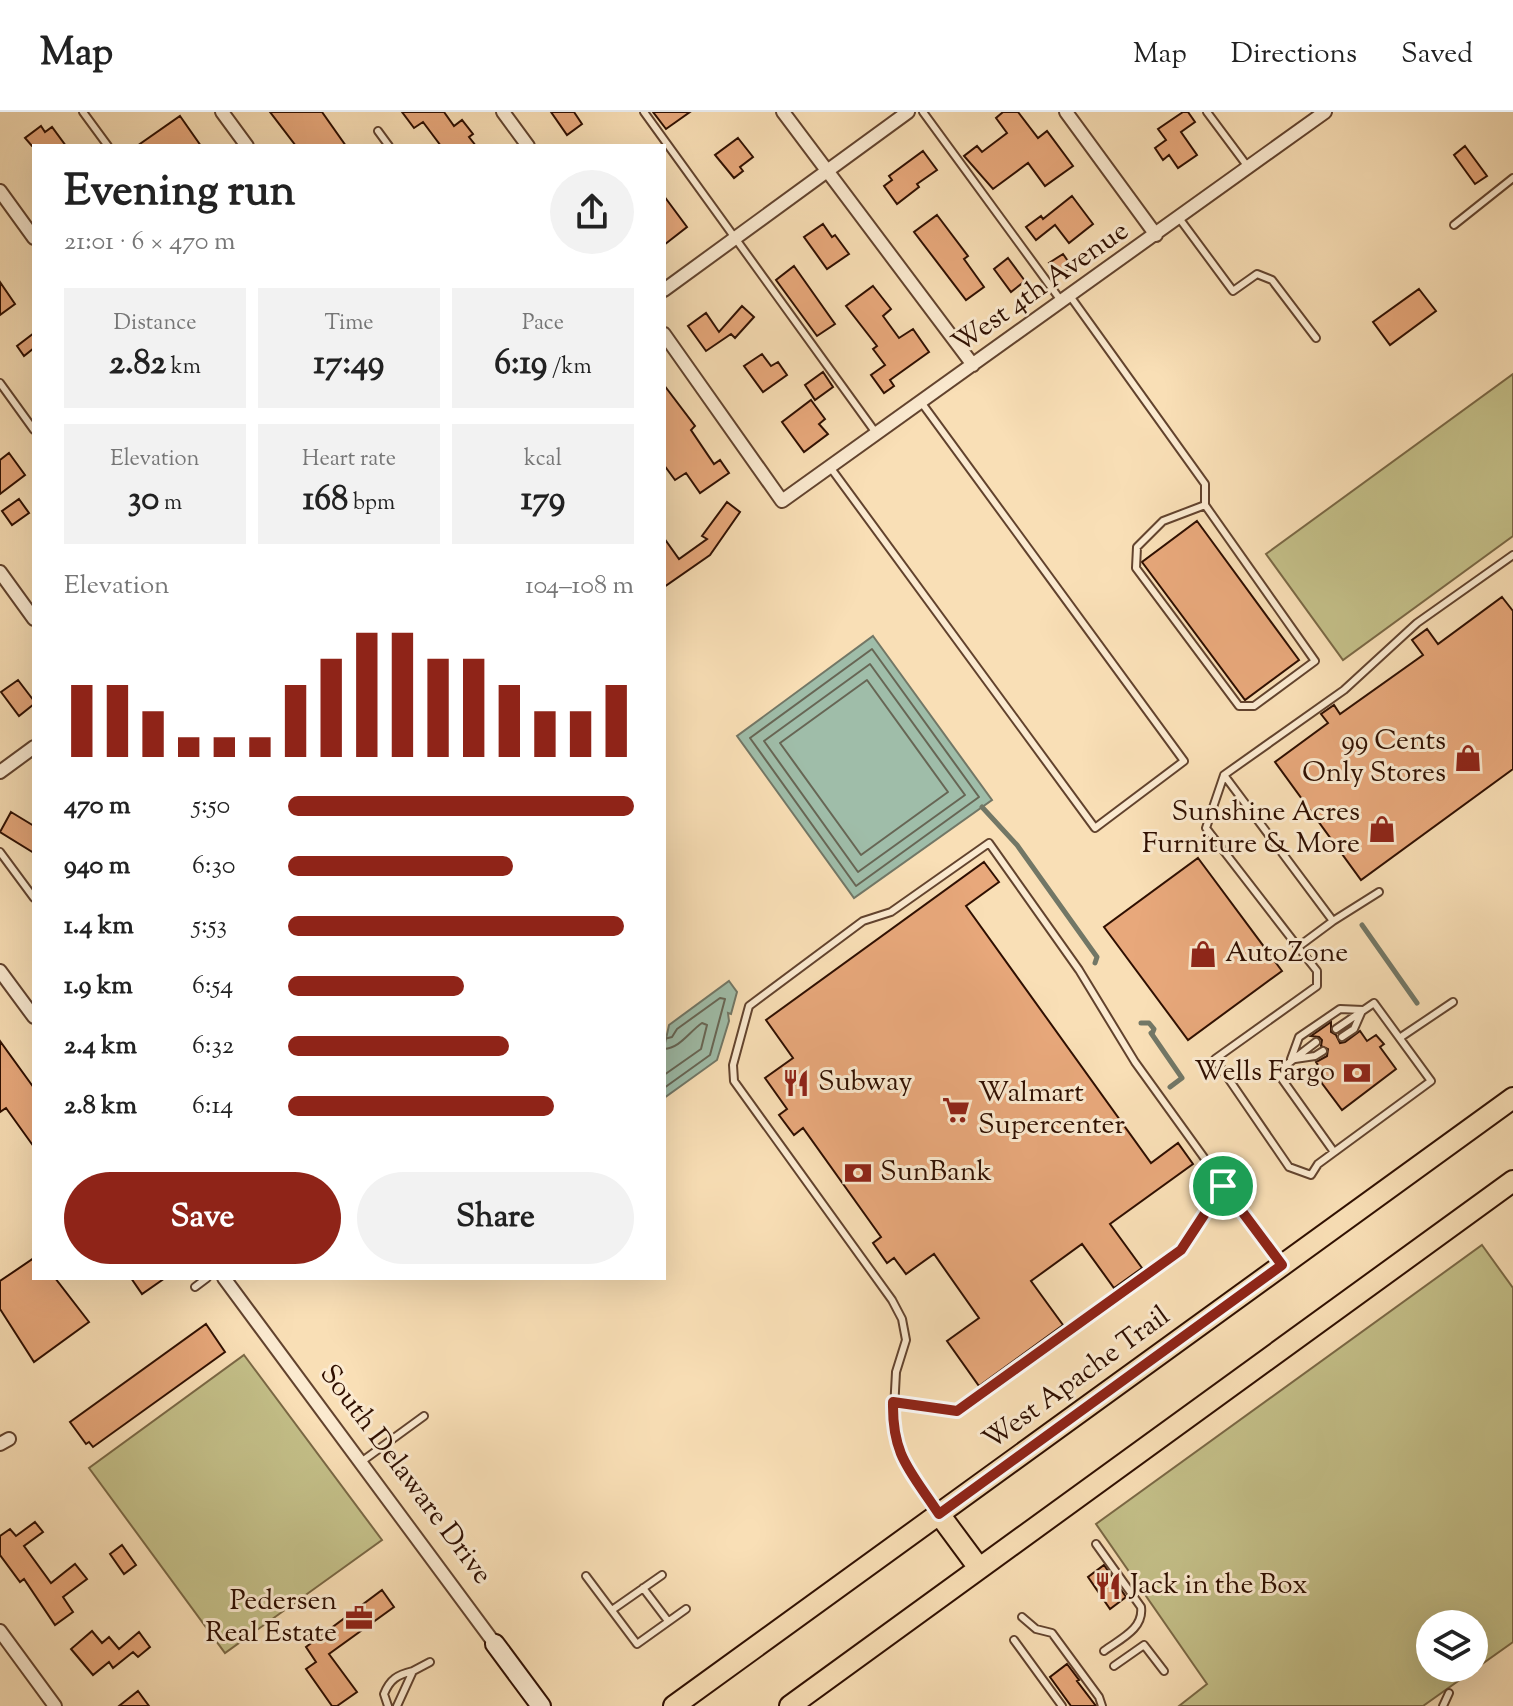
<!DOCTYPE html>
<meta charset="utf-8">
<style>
:root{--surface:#fff;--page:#f2f2f2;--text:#222;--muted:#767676;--line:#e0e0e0;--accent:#8f2418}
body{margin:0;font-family:"Sorts Mill Goudy",serif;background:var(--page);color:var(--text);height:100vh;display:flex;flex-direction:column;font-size:30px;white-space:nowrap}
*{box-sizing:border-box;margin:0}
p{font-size:26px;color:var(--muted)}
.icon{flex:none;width:44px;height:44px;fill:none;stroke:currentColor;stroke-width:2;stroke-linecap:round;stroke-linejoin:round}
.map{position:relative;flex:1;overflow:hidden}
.details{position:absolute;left:32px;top:32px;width:634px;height:1136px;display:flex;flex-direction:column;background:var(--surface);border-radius:0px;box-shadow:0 8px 32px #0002}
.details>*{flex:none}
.tools{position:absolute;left:1416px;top:1498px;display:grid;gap:16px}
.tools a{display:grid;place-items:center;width:72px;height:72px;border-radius:50%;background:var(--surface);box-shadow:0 8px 32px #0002;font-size:40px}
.pin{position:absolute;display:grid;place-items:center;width:68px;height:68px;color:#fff;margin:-34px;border:4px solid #fff;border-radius:50%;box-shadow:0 2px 8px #0007}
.round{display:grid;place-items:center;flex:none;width:84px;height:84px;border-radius:42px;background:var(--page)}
.head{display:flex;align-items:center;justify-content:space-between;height:136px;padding:0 32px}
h1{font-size:44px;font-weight:800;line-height:60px}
.figures{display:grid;grid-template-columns:repeat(3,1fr);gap:12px;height:136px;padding:8px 32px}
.figures div{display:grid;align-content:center;border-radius:0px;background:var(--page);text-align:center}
.figures b{font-size:34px;font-weight:800}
.figures small{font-size:22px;font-weight:400}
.figures p{font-size:22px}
.chart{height:224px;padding:16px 32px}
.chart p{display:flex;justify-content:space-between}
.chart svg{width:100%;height:144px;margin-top:8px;stroke:var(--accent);stroke-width:6}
.primary-button{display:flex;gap:16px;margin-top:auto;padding:16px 32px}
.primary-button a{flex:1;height:92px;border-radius:48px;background:var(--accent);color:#fff;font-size:32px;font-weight:800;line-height:92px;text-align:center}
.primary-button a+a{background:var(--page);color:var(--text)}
ul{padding:0 32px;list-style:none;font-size:26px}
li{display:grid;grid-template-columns:128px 96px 1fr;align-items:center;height:60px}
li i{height:20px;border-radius:10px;background:var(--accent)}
header{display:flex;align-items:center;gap:48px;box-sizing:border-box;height:112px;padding:0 40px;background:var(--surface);border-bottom:2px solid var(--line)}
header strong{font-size:38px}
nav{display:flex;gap:44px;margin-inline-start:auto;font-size:28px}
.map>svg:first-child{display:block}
.green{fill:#c4c089;stroke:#7a6845;stroke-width:2;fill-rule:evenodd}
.water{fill:#9fbda9;stroke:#727766;stroke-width:2}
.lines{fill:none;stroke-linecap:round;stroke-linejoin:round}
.shore{stroke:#676655;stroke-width:2}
.stream{stroke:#727766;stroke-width:5}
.building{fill:#e8a87b;stroke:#2f0f01;stroke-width:2}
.lane-casing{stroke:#62432e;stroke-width:10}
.street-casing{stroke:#62432e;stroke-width:16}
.secondary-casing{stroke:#2f0f01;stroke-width:22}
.primary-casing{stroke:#2f0f01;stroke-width:24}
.lane{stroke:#fbead0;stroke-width:6}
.street{stroke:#fbead0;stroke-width:12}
.secondary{stroke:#fbead0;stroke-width:18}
.primary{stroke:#f9dfb6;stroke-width:20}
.route-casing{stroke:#fff;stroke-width:16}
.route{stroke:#8f2418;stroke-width:10}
.labels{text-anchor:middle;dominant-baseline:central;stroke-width:6;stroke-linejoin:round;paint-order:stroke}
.street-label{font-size:28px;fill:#2f0f01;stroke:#fbead0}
.poi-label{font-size:28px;fill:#2f0f01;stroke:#fbead0;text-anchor:start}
</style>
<header>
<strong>Map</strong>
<nav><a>Map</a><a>Directions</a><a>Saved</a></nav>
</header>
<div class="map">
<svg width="1513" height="1594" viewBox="0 0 1513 1594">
<rect width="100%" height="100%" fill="#f9dfb6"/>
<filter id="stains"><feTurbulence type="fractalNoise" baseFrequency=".0025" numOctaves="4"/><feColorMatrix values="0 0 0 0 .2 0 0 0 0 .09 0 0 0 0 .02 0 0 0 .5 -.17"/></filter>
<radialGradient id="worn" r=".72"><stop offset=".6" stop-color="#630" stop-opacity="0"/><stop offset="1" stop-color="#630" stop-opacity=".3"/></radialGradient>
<!-- green -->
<path class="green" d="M1513,262V424L1343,548L1266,442Z
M1482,1133L1513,1176V1530L1423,1594H1179L1207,1572L1096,1412ZM1474,1512V1556H1430V1512Z
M244,1243L382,1428L225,1541L89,1356Z"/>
<!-- water -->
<path class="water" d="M873,524L992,688L854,786L737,624Z
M729,869L737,880L731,902L728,901L729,909L717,948L664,986V936L669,913Z"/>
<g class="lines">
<!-- shore -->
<path class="shore" d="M872,537L979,685L856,774L750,626Z
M870,552L965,683L858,760L764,629Z
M867,568L948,680L861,743L780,631Z
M664,927L672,925L677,917L720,886L725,887L710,943L664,976
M664,937C680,936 689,920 702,911L707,913L701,937L664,963"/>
<!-- stream -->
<path class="stream" d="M982,695L1017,733L1097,845L1095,851
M1362,813L1417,891
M1141,911H1149L1154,917L1152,922
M1151,921L1182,966L1170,975"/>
</g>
<!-- building -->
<path class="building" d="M270,0H322L346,34H296Z
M402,0H444L454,14L462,8L473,22L469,25L476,34H441L423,10L414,16Z
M551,0H574L582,12L567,23Z
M653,0H690L666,17Z
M1003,0H1018L1038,26L1047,19L1073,54L1045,74L1028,51L993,77L964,44L977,34L982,40L1007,21L996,6Z
M1183,0H1188L1195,10L1181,20L1197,43L1178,56L1169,43L1163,48L1155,36L1166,28L1158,17Z
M180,4L201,34H137Z
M41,14L45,20L52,15L66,34H32L25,26Z
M738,26L753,45L740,55L743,59L734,66L715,43Z
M1465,34L1487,64L1475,72L1454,43Z
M923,39L937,58L917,72L919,75L897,92L884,74L892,68L889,64Z
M664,84L687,115L664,133Z
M1072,84L1093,112L1069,131L1055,113L1036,128L1026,115L1041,104L1043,107Z
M937,103L968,144L964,147L984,175L966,188L914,120Z
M823,112L832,125L835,123L849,142L827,157L804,125Z
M1063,142L1072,155L1059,164L1049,151Z
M1008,146L1025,169L1011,180L994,157Z
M794,154L835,212L817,224L776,168Z
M0,170L15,192L0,203Z
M873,174L891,197L883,204L899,226L913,217L929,240L890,268L894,274L884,281L871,263L885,253L873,237L877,234L846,194Z
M1419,177L1436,199L1390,233L1373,210Z
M742,194L754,205L735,226L731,222L706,239L688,214L706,201L719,220Z
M34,221V236L24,244L17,234Z
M762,242L771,254L778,250L787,263L763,280L744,254Z
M823,260L833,275L815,288L805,273Z
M664,273L695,314L691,318L714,352L720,348L729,361L700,381L686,361L675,368L664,353Z
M811,288L825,307L819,312L828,322L804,340L782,310Z
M9,341L25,363L0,382V348Z
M19,387L29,401L12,413L2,399Z
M727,390L740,400L710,443L664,475V426L679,447L707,427L702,424Z
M1197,409L1299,548L1245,588L1142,450Z
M1502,485L1513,499V657L1361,768L1275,650L1328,611L1321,602L1334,593L1340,602L1423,543L1412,528L1427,517L1438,532Z
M18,568L34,589V592L19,604L1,580Z
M11,700L34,714V741L0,720Z
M1198,746L1282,859L1188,928L1104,815Z
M984,750L999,770L966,794L1151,1051L1178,1031L1193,1052L1110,1112L1142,1156L1114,1176L1082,1132L1031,1169L1063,1213L979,1274L947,1229L979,1206L934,1142L906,1162L894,1146L887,1151L873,1131L881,1125L803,1016L794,1023L779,1003L787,997L765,966L793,946L766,908Z
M1331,910V920L1336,923L1340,931L1345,930L1360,919L1367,929L1376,923L1384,932L1380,935L1396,957L1342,998L1321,970L1327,966L1316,950L1327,944L1328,937L1321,934L1322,928L1319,925L1311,924Z
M0,929L34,976V1035L6,996L0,1000Z
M34,1146V1166H55L89,1210L34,1250L0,1197V1169Z
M131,1166H165L142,1182Z
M206,1212L225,1240L93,1335L89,1330L86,1332L70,1310Z
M35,1410L43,1420L24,1434L51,1471L75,1452L87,1467L63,1485L73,1500L55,1513L24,1467L20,1470L0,1443V1424L10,1417L16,1424Z
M122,1433L136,1453L124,1462L110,1442Z
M1104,1453L1126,1485L1110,1497L1088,1465Z
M382,1478L394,1495L329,1542L357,1580L337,1594H332L306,1557L316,1550L306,1535Z
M92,1519L102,1531L109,1525L119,1537L139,1520L150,1535L138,1545L133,1540L113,1556L109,1550L93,1563L71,1537Z
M1067,1552L1079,1568L1077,1569L1096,1594H1071L1050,1565Z
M138,1579L149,1594H119Z"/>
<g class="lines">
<!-- lane casing -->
<g class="lane-casing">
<path id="lane" d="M83,0L108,34
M644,0L876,321
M923,0L1062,190
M1207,0L1248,55
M378,19L389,34
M1179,106L1233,179L1257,162L1272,168L1316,226
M1454,113L1513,66
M1070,184L1205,372V393L1315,549L1254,594H1239L1136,456L1137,435L1163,409L1205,393
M0,271L34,318
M830,355L1095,716L1184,649L921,290
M1224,663L1333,809
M0,740L34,786
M1379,780L1333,809L1298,835L1206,716L1224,663L1344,578L1417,511L1513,443
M1298,835L1317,859V874L1215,947L1289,1055L1311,1063L1318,1052L1431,969L1374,891L1336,917
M1342,925L1354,917L1361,901
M1401,925L1453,890
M1316,930L1277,960L1334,1040
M1291,947L1299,925L1340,897L1363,898
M1295,947L1315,944L1323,939
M195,1175L207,1166
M893,1290L957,1299L1181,1138L1223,1074
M361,1350L424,1304
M937,1398L898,1340L893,1317L896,1260L906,1228L902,1207L892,1188L734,969L733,953L749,894L863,809L891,800L989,731L1079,858L1135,950L1280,1151
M1096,1432L1141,1495C1144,1517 1120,1527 1104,1539
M586,1464L637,1532L686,1497
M643,1476L668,1509
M612,1498L662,1463
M1022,1505L1036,1517L1052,1521L1099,1585L1102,1594
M1014,1528L1062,1594
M1114,1554L1144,1533L1164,1559
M388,1594L384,1582C390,1567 397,1563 413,1559
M397,1594L413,1559L430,1550
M1443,1594L1449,1581"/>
</g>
<!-- street casing -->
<g class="street-casing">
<path id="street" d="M222,0L247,34
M503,0L528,34
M783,0L973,253
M1066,0L1156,123
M0,79L34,126
M664,178L908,0
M664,222L782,389L1325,0
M0,460L34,507
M0,660L34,635
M0,859L34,905
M224,1166L495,1532
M0,1332L9,1327
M0,1519L55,1594"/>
</g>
<!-- secondary casing -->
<g class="secondary-casing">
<path id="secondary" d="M495,1532L541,1594"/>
</g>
<!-- primary casing -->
<g class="primary-casing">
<path id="primary" d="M939,1402L979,1456
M674,1594L1513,986
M790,1594L1513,1069"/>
</g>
<!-- lane -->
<use href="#lane" class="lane"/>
<!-- street -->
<use href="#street" class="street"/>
<!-- secondary -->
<use href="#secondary" class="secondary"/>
<!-- primary -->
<use href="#primary" class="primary"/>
</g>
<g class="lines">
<!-- route casing -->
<g class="route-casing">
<path id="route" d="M1223,1074L1282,1153L939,1402C910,1358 892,1344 893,1290L957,1299L1181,1138Z"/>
</g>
<!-- route -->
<use href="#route" class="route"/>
</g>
<!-- icons -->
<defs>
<g id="shop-bare" transform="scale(2.16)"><path d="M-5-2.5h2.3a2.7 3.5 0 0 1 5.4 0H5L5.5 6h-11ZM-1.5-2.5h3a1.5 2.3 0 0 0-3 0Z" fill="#8f2418" stroke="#fbead0" stroke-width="2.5" paint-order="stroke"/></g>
<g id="bank-bare" transform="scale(2.16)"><path d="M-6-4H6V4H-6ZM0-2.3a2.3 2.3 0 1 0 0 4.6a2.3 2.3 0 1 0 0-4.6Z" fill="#8f2418" stroke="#fbead0" stroke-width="2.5" paint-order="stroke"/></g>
<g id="restaurant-bare" transform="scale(2.16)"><path d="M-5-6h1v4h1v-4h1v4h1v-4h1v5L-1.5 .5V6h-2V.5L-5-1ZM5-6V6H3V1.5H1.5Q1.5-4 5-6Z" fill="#8f2418" stroke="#fbead0" stroke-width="2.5" paint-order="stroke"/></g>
<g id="supermarket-bare" transform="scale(2.16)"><path d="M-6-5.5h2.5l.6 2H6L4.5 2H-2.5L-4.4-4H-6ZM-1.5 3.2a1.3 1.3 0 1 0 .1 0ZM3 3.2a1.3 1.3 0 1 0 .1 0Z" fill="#8f2418" stroke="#fbead0" stroke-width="2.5" paint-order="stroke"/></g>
<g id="office-bare" transform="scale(2.16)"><path d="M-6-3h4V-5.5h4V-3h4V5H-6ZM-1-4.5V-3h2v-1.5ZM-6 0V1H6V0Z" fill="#8f2418" stroke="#fbead0" stroke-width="2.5" paint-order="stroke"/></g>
</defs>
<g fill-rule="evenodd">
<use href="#shop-bare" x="1468" y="646"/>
<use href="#shop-bare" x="1382" y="717"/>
<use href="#shop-bare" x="1203" y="842"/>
<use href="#bank-bare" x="1357" y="961"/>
<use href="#restaurant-bare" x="796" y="971"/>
<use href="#supermarket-bare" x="956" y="998"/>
<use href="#bank-bare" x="858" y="1061"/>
<use href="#restaurant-bare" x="1108" y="1474"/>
<use href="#office-bare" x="359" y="1506"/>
</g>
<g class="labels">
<!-- street labels -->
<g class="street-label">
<text transform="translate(1041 176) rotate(-35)">West 4th Avenue</text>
<text transform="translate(1077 1267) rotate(-36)">West Apache Trail</text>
<text transform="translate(405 1363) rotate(53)">South Delaware Drive</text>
</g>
<!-- poi labels -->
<g class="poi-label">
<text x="1446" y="630" text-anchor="end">99 Cents<tspan x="1446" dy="32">Only Stores</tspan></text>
<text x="1360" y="701" text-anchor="end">Sunshine Acres<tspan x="1360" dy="32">Furniture &amp; More</tspan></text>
<text x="1225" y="842">AutoZone</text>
<text x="1335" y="961" text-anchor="end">Wells Fargo</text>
<text x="818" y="971">Subway</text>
<text x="978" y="982">Walmart<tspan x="978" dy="32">Supercenter</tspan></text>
<text x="880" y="1061">SunBank</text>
<text x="1130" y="1474">Jack in the Box</text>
<text x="337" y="1490" text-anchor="end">Pedersen<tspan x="337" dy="32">Real Estate</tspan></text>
</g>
</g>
<rect width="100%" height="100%" filter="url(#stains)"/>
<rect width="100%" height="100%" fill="url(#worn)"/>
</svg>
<div class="tools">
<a><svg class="icon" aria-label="layers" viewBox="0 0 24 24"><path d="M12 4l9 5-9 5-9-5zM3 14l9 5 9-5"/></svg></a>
</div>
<div class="pin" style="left:1223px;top:1074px;background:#1e9e55"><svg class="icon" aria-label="arrive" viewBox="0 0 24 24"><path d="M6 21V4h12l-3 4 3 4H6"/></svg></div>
<section class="details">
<div class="head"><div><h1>Evening run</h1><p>21:01 · 6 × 470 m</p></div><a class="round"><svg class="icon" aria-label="share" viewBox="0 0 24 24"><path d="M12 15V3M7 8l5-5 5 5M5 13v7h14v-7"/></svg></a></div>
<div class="figures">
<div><p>Distance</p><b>2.82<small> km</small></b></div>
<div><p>Time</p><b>17:49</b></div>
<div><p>Pace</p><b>6:19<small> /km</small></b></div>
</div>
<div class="figures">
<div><p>Elevation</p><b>30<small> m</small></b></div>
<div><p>Heart rate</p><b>168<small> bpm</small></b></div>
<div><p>kcal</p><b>179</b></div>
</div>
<div class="chart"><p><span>Elevation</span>104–108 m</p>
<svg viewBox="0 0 160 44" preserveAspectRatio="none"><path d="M5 44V22M15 44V22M25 44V30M35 44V38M45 44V38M55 44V38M65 44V22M75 44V14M85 44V6M95 44V6M105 44V14M115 44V14M125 44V22M135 44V30M145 44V30M155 44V22"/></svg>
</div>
<ul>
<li><b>470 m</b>5:50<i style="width:100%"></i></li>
<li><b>940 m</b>6:30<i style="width:65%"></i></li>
<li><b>1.4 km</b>5:53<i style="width:97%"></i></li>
<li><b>1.9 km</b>6:54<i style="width:51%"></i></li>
<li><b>2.4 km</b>6:32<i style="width:64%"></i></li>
<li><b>2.8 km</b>6:14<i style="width:77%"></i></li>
</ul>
<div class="primary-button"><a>Save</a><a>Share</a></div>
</section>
</div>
